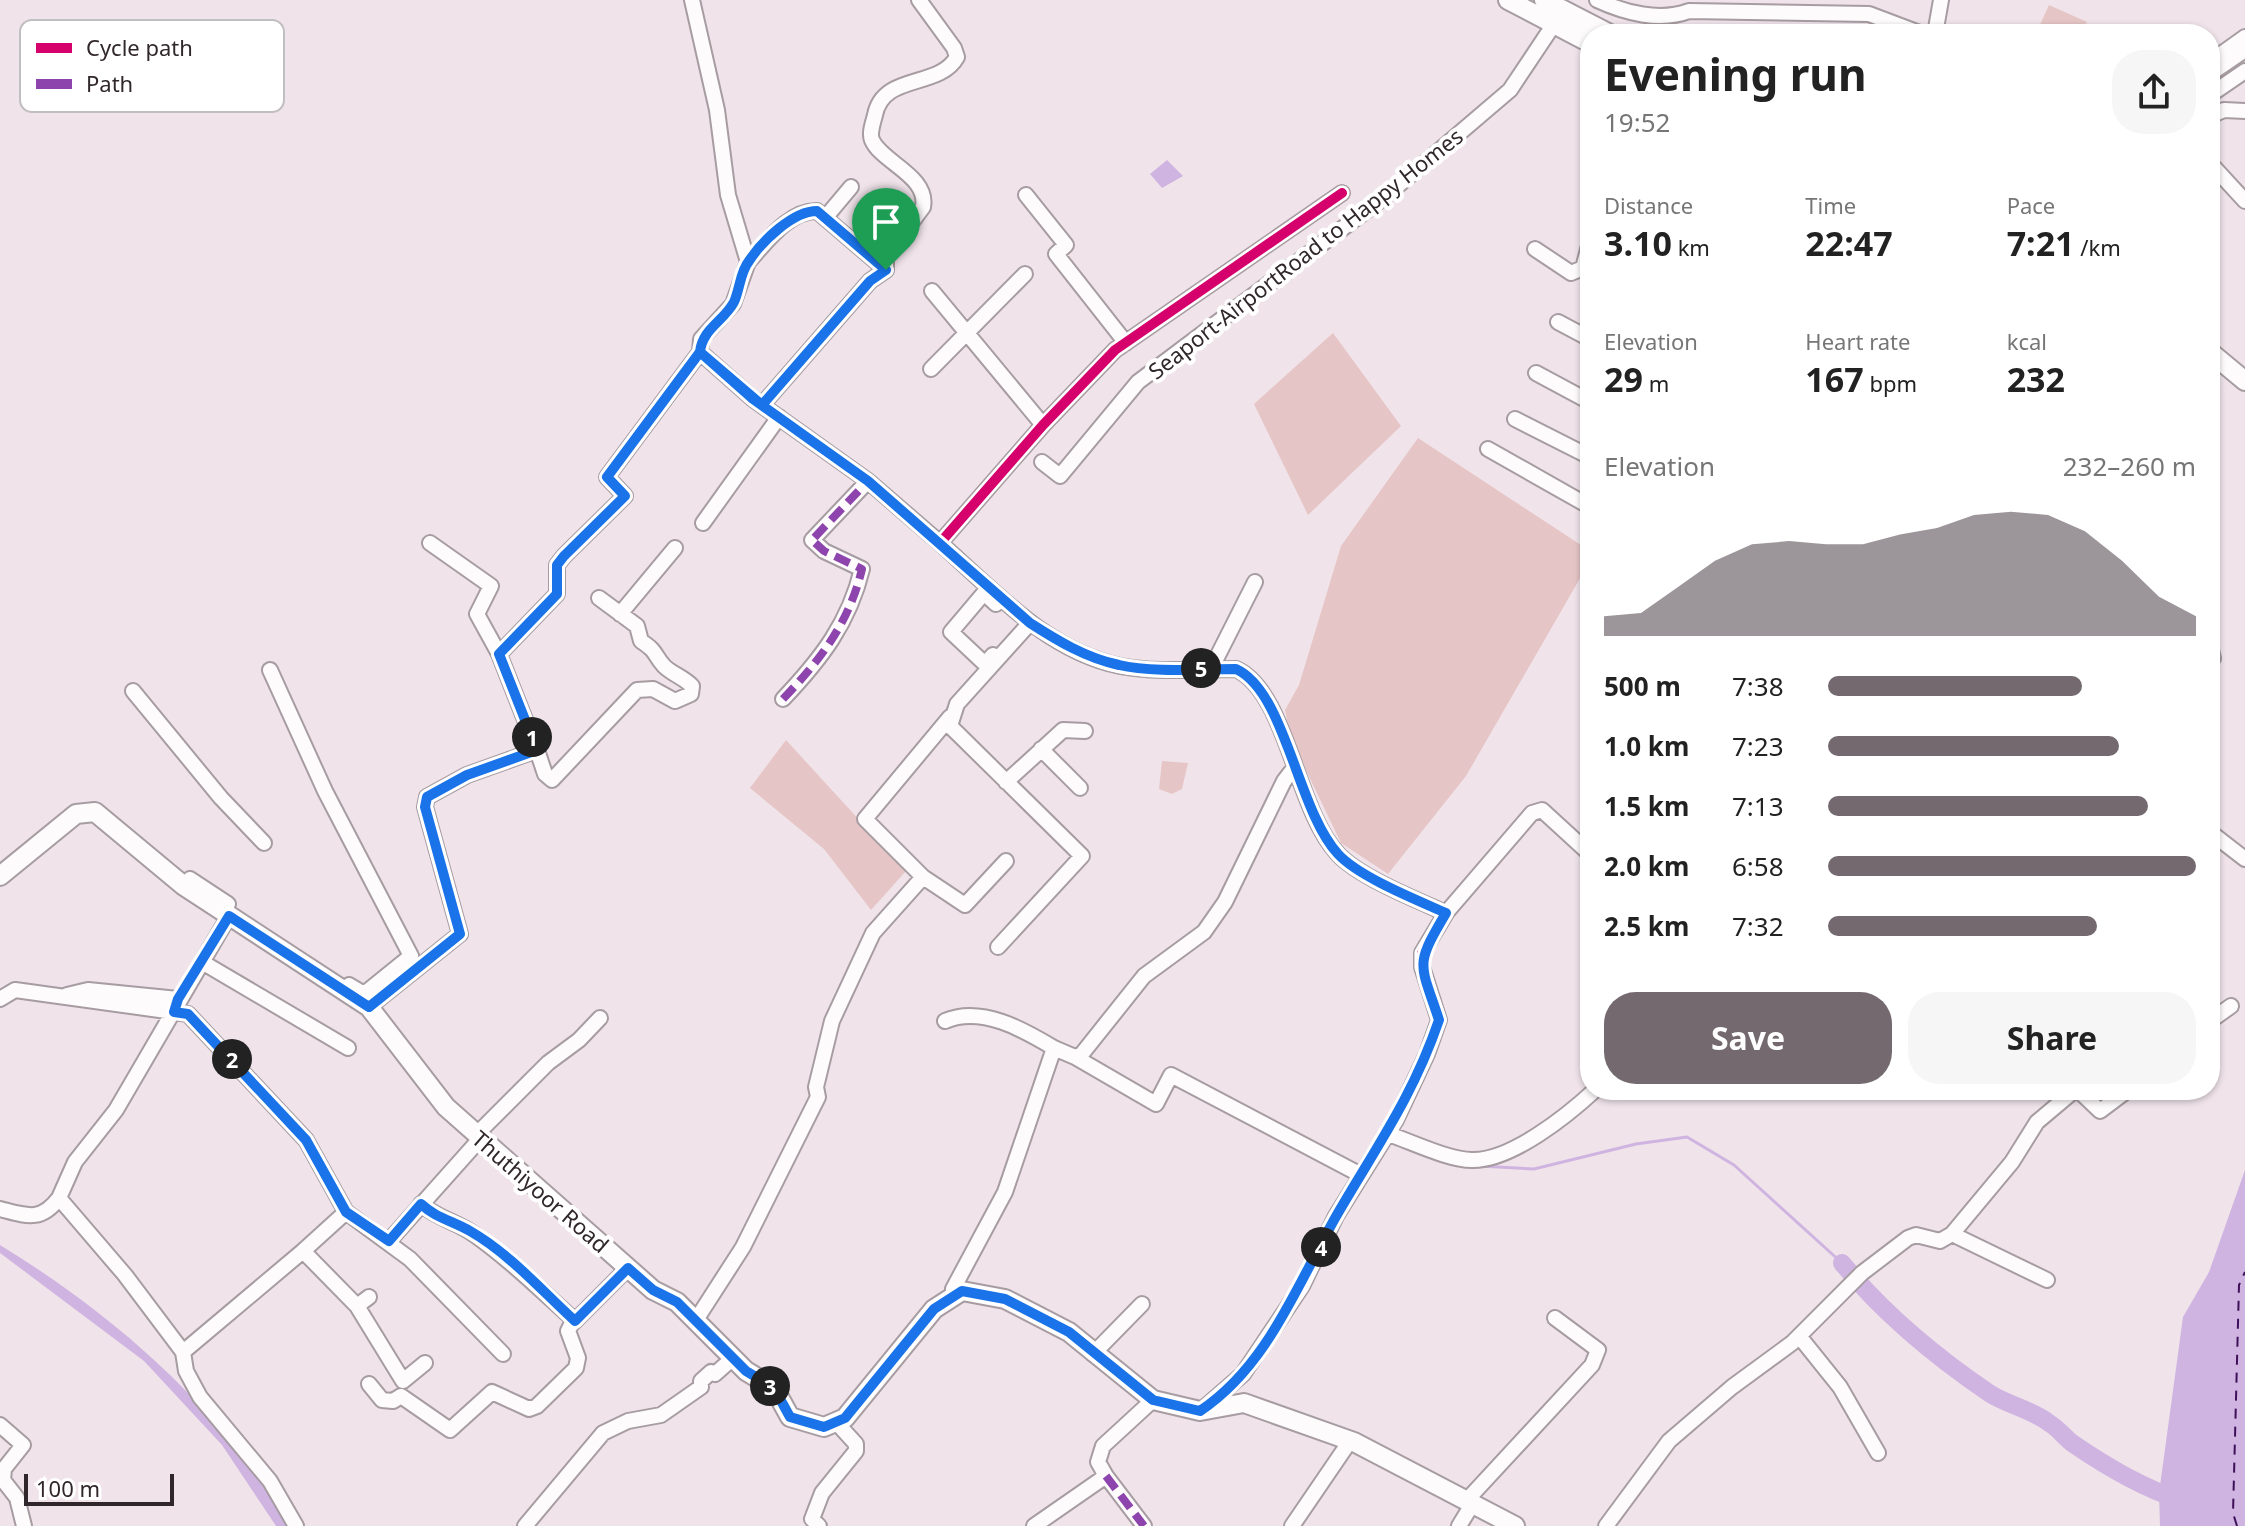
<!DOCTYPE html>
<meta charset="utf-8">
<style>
:root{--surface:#fff;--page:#f6f6f6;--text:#222;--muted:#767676;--accent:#73696e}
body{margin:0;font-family:"Noto Sans",sans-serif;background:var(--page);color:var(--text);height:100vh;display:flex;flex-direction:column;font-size:30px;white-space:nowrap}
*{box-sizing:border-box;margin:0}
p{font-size:26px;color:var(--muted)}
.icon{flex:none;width:44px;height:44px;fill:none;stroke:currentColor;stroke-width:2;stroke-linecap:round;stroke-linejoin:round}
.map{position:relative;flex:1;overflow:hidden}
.panel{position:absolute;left:1580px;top:24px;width:640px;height:1076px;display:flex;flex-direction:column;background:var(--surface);border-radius:32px;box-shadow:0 2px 6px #0004}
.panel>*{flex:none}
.scale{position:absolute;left:24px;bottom:20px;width:150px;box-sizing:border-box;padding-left:8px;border:4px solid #30272b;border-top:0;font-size:22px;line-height:28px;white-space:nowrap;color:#30272b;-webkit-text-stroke:6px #fff;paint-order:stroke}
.pin{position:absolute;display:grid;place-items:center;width:68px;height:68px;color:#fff;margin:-82px -34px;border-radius:50% 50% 50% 0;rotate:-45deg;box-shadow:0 0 8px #0007}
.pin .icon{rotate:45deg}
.km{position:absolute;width:40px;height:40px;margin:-20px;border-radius:50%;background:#222;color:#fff;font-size:22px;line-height:40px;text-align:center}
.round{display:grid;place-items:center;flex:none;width:84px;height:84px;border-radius:32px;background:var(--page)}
.head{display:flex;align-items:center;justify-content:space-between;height:136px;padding:0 24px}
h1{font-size:44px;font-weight:700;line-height:60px}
.stats{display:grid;grid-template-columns:repeat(3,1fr);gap:12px;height:136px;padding:8px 24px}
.stats div{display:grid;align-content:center}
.stats b{font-size:34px;font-weight:700}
.stats small{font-size:22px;font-weight:400}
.stats p{font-size:22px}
.chart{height:224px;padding:16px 24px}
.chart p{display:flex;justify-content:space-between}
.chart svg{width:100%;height:144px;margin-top:8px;fill:var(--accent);opacity:.7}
.primary-button{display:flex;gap:16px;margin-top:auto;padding:16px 24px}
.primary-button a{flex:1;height:92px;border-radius:32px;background:var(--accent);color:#fff;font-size:32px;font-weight:700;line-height:92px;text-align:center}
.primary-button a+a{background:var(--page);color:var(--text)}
ul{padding:0 24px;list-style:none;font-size:26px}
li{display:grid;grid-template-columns:128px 96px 1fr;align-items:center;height:60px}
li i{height:20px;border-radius:10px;background:var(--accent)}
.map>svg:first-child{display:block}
.green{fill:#e6c5c6}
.water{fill:#cfb4e1}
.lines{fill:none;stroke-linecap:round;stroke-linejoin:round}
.stream{stroke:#cfb4e1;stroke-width:3}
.river{stroke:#cfb4e1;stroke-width:18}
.ferry{stroke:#3e1059;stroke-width:2;stroke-dasharray:10 8;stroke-linecap:butt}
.minor-casing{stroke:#a69ca1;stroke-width:18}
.major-casing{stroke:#a69ca1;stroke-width:22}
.minor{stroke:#fdfbfc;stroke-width:14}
.major{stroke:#fdfbfc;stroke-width:18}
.quiet{stroke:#8e44ad;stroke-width:8;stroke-dasharray:16 8;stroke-linecap:butt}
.cycleway-casing{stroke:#fff;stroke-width:15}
.cycleway{stroke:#d6006c;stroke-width:10}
.route-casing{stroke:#fff;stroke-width:16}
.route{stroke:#1a73e8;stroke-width:10}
.labels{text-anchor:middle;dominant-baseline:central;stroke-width:8;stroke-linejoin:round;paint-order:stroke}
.street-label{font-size:22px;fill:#30272b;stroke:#fff}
.key{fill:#fff;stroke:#c1bebf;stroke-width:2}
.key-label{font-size:22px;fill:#30272b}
</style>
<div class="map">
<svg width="2245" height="1526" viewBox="0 0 2245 1526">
<rect width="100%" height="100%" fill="#f0e4ea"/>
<!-- green -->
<path class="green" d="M2049,5L2087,22L2081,34H2049L2038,29Z
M1333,333L1401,426L1308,515L1254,404Z
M1418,438L1590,551V561L1466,776L1388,874L1341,843L1291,739L1285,710L1299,685L1341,546Z
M786,740L906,871L871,910L824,849L750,788Z
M1162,761L1188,763L1182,789L1172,794L1159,789Z"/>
<!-- water -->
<path class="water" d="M1167,160L1183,176L1162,188L1150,174Z
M2245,1170V1526H2160L2159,1493L2183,1317L2209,1272Z
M0,1245C116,1316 221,1408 290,1526H276L222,1445L144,1361L0,1253Z"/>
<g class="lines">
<!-- stream -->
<path class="stream" d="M1479,1166L1534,1169L1636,1144L1687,1137L1734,1165L1842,1263"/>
<!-- river -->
<path class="river" d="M1842,1263C1883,1313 1936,1357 1989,1393C2007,1405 2031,1409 2049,1423C2058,1428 2064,1437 2072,1443C2104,1465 2143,1488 2180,1500"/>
<!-- ferry -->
<path class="ferry" d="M2237,1526L2233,1513L2239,1285L2245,1272"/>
<!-- minor casing -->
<g class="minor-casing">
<path id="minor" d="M692,0L717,110L728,195L748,262L733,304L701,339L700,352L753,399L868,481L940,543
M1597,0C1625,13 1660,22 1689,11L1869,14L1922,34
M1935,34L1941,0
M2210,62L2245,37
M2210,74L2245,50
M2210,95L2245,71
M2210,116L2224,110L2245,111
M2210,163L2245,201
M1026,195L1066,245L1056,254L1126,343
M825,218L851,187
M1535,249L1571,273L1583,268L1590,242
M748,262C766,243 789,210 817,211L886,270
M932,291L1043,425
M1558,322L1590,339
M931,369L1025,274
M1536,373L1590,402
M762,405L870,281L886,270V257L923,207C929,176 881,162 872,140C869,133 873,123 875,115C883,73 939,89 957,57L954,48L919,0
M1515,419L1590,457
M1488,449L1587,505
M1042,462L1060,476L1138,382L1387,195L1510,90L1558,18
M703,523L779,417
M430,543L491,586L477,614L499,654
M620,614L675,548
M2210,646L2213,658L2210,660
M993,655L985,664L951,632L984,593L996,604
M1211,669L1255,582
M270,670L325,791L411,956L364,994L349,985
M133,691L221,798L264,843
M783,699C821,659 849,623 862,569L824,551L812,540L868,481
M1041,749L1080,788
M537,750L545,774L552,780L637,690L653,689L675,701L691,694L692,686C683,677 672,674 664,666C653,654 658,652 641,641L637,626L599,598
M1006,782L1063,730L1085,731
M2210,832L2245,859
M923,877L965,905L1006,861
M184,886L190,879L228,904
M1446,913L1532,813L1542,810L1590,854
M998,947L1082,856L950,726L957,704L1030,623
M202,962L348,1048
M67,995L88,990L178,999
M0,999L15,990L188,1014L306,1140L346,1212L303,1251L357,1306L369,1297
M369,1007L460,934L425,807L427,797L467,775L537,750L499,654L557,594V565L564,556L625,496L607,477L700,352
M945,1021C981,1005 1024,1030 1054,1048
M2210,1021L2231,1006
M1075,1057L1156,1104L1171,1075L1361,1175
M2078,1090L2100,1111L2128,1090
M1388,1134C1410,1141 1448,1160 1472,1160C1511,1161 1568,1115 1595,1090
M476,1135L548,1063L579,1040L600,1018
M59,1198L75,1162L116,1110L229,916
M421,1204C438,1219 458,1222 475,1235C511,1261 542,1291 575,1321
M0,1209C27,1216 41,1222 59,1198L125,1275L183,1352L186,1371L200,1397L270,1481L296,1526
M346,1212L410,1259L503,1354
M1952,1234L2047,1280
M389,1241L480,1139
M954,1297L953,1289L1005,1192L1054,1048L1075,1057L1081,1055L1144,976L1204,932L1225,902L1284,781L1294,768
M357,1306L403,1381L425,1363
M696,1320L743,1247L818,1097L816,1087L832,1021L873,933L923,877L865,819L950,717
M1799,1336L1840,1387L1878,1453
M183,1352L303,1251
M1093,1354L1142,1304
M369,1384L382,1400L393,1401L401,1396L450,1430L492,1392L529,1409L537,1406L576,1368L578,1358L568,1331L571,1325L628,1268
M1204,1408L1243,1374L1302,1286L1336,1216L1396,1120L1427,1054L1439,1020L1422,967V953L1446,913C1417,900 1359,877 1338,854C1296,810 1287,692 1236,669C1199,669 1156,673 1120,666C1047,651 993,590 940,543L1043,425L1115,350L1342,193
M0,1425L23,1445L4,1469L3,1480L17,1498L24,1526
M1106,1476L1144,1526
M1467,1500L1592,1365L1598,1350L1555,1318
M525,1526L603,1433L628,1421L661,1415L701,1387V1381L711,1372L715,1374L733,1358
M819,1526L812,1519L822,1493L856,1451V1444L836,1422
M1034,1526L1106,1476L1098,1462L1103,1446L1153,1400
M1292,1526L1350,1441
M1459,1526L1473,1503
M1606,1526L1669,1441L1732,1387L1792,1343L1862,1273L1908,1238L1916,1235L1940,1241L1952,1234L2012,1162L2037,1122L2075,1090"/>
</g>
<!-- major casing -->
<g class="major-casing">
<path id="major" d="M1508,0L1590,43
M1544,0L1610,34
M2210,352L2245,381
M0,876L76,814L95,812L184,886L369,1007L446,1107L653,1290L677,1302L746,1371L774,1388L790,1417L824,1427L845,1418L934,1309L962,1291L1005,1299L1069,1332L1153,1400L1200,1411L1244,1403L1354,1442L1515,1526"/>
</g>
<!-- minor -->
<use href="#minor" class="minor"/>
<!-- major -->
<use href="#major" class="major"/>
<!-- quiet -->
<path class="quiet" d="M783,699C821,659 849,623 862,569L824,551L812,540L868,481
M1106,1476L1144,1526"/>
<!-- cycleway casing -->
<g class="cycleway-casing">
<path id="cycleway" d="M369,1007L460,934L425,807L427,797L467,775L537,750L499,654L557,594V565L564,556L625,496L607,477L700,352
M1200,1411L1243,1374L1302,1286L1336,1216L1396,1120L1427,1054L1439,1020L1422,967V953L1446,913C1417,900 1359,877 1338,854C1296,810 1287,692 1236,669C1199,669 1156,673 1120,666C1047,651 993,590 940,543L1043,425L1115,350L1342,193"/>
</g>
<!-- cycleway -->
<use href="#cycleway" class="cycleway"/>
</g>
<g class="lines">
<!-- route casing -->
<g class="route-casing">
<path id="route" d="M886,270L870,281L762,405L700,352L607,477L625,496L564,556L557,565V594L499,654L537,750L467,775L427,797L425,807L460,934L369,1007L229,916L178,999L174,1012L188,1014L306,1140L346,1212L389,1241L421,1204C436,1218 453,1221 470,1231C510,1254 542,1291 575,1321L628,1268L653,1290L677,1302L746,1371L774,1388L790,1417L824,1427L845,1418L934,1309L962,1291L1005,1299L1069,1332L1153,1400L1200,1411C1269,1365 1298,1282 1338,1213C1377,1146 1413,1096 1439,1020C1420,962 1414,967 1446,913C1417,900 1359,877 1338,854C1297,810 1286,692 1236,669C1201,669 1152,673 1119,665C1086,658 1058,641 1030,623L868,481L753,399L700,352C702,329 724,321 734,302C740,289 740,272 749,261C762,241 793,211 817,211L886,270"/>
</g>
<!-- route -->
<use href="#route" class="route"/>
</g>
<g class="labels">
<!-- street labels -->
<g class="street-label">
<text transform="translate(1305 253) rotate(-38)">Seaport-AirportRoad to Happy Homes</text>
<text transform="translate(541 1191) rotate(41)">Thuthiyoor Road</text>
</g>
</g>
<!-- legend -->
<rect x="20" y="20" width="264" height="92" rx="12" class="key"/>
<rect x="36" y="43" width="36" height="10" fill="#d6006c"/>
<rect x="36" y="79" width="36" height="10" fill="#8e44ad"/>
<g class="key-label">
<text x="86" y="56">Cycle path</text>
<text x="86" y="92">Path</text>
</g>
</svg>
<div class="scale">100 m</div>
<div class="pin" style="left:886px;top:270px;background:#1e9e55"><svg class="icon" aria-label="arrive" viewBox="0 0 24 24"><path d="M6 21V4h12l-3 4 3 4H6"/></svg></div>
<b class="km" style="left:532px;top:737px">1</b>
<b class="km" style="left:232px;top:1059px">2</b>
<b class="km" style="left:770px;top:1386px">3</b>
<b class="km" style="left:1321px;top:1247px">4</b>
<b class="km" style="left:1201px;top:668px">5</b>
<section class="panel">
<div class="head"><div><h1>Evening run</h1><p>19:52</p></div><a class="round"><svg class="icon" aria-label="share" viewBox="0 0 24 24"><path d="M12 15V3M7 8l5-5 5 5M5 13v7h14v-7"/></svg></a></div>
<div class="stats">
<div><p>Distance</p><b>3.10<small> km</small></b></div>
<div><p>Time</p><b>22:47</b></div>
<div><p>Pace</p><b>7:21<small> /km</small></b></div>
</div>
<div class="stats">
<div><p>Elevation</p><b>29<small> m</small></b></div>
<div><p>Heart rate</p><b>167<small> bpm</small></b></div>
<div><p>kcal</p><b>232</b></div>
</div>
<div class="chart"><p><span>Elevation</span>232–260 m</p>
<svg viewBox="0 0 160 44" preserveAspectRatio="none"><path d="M0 44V38L10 37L20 29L30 21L40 16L50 15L60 16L70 16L80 13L90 11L100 7L110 6L120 7L130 12L140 21L150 32L160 38V44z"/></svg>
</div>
<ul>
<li><b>500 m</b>7:38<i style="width:69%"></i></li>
<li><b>1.0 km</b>7:23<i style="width:79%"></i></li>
<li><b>1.5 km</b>7:13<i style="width:87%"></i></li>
<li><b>2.0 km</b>6:58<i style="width:100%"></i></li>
<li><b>2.5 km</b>7:32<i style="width:73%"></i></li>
</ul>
<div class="primary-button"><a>Save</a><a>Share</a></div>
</section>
</div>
